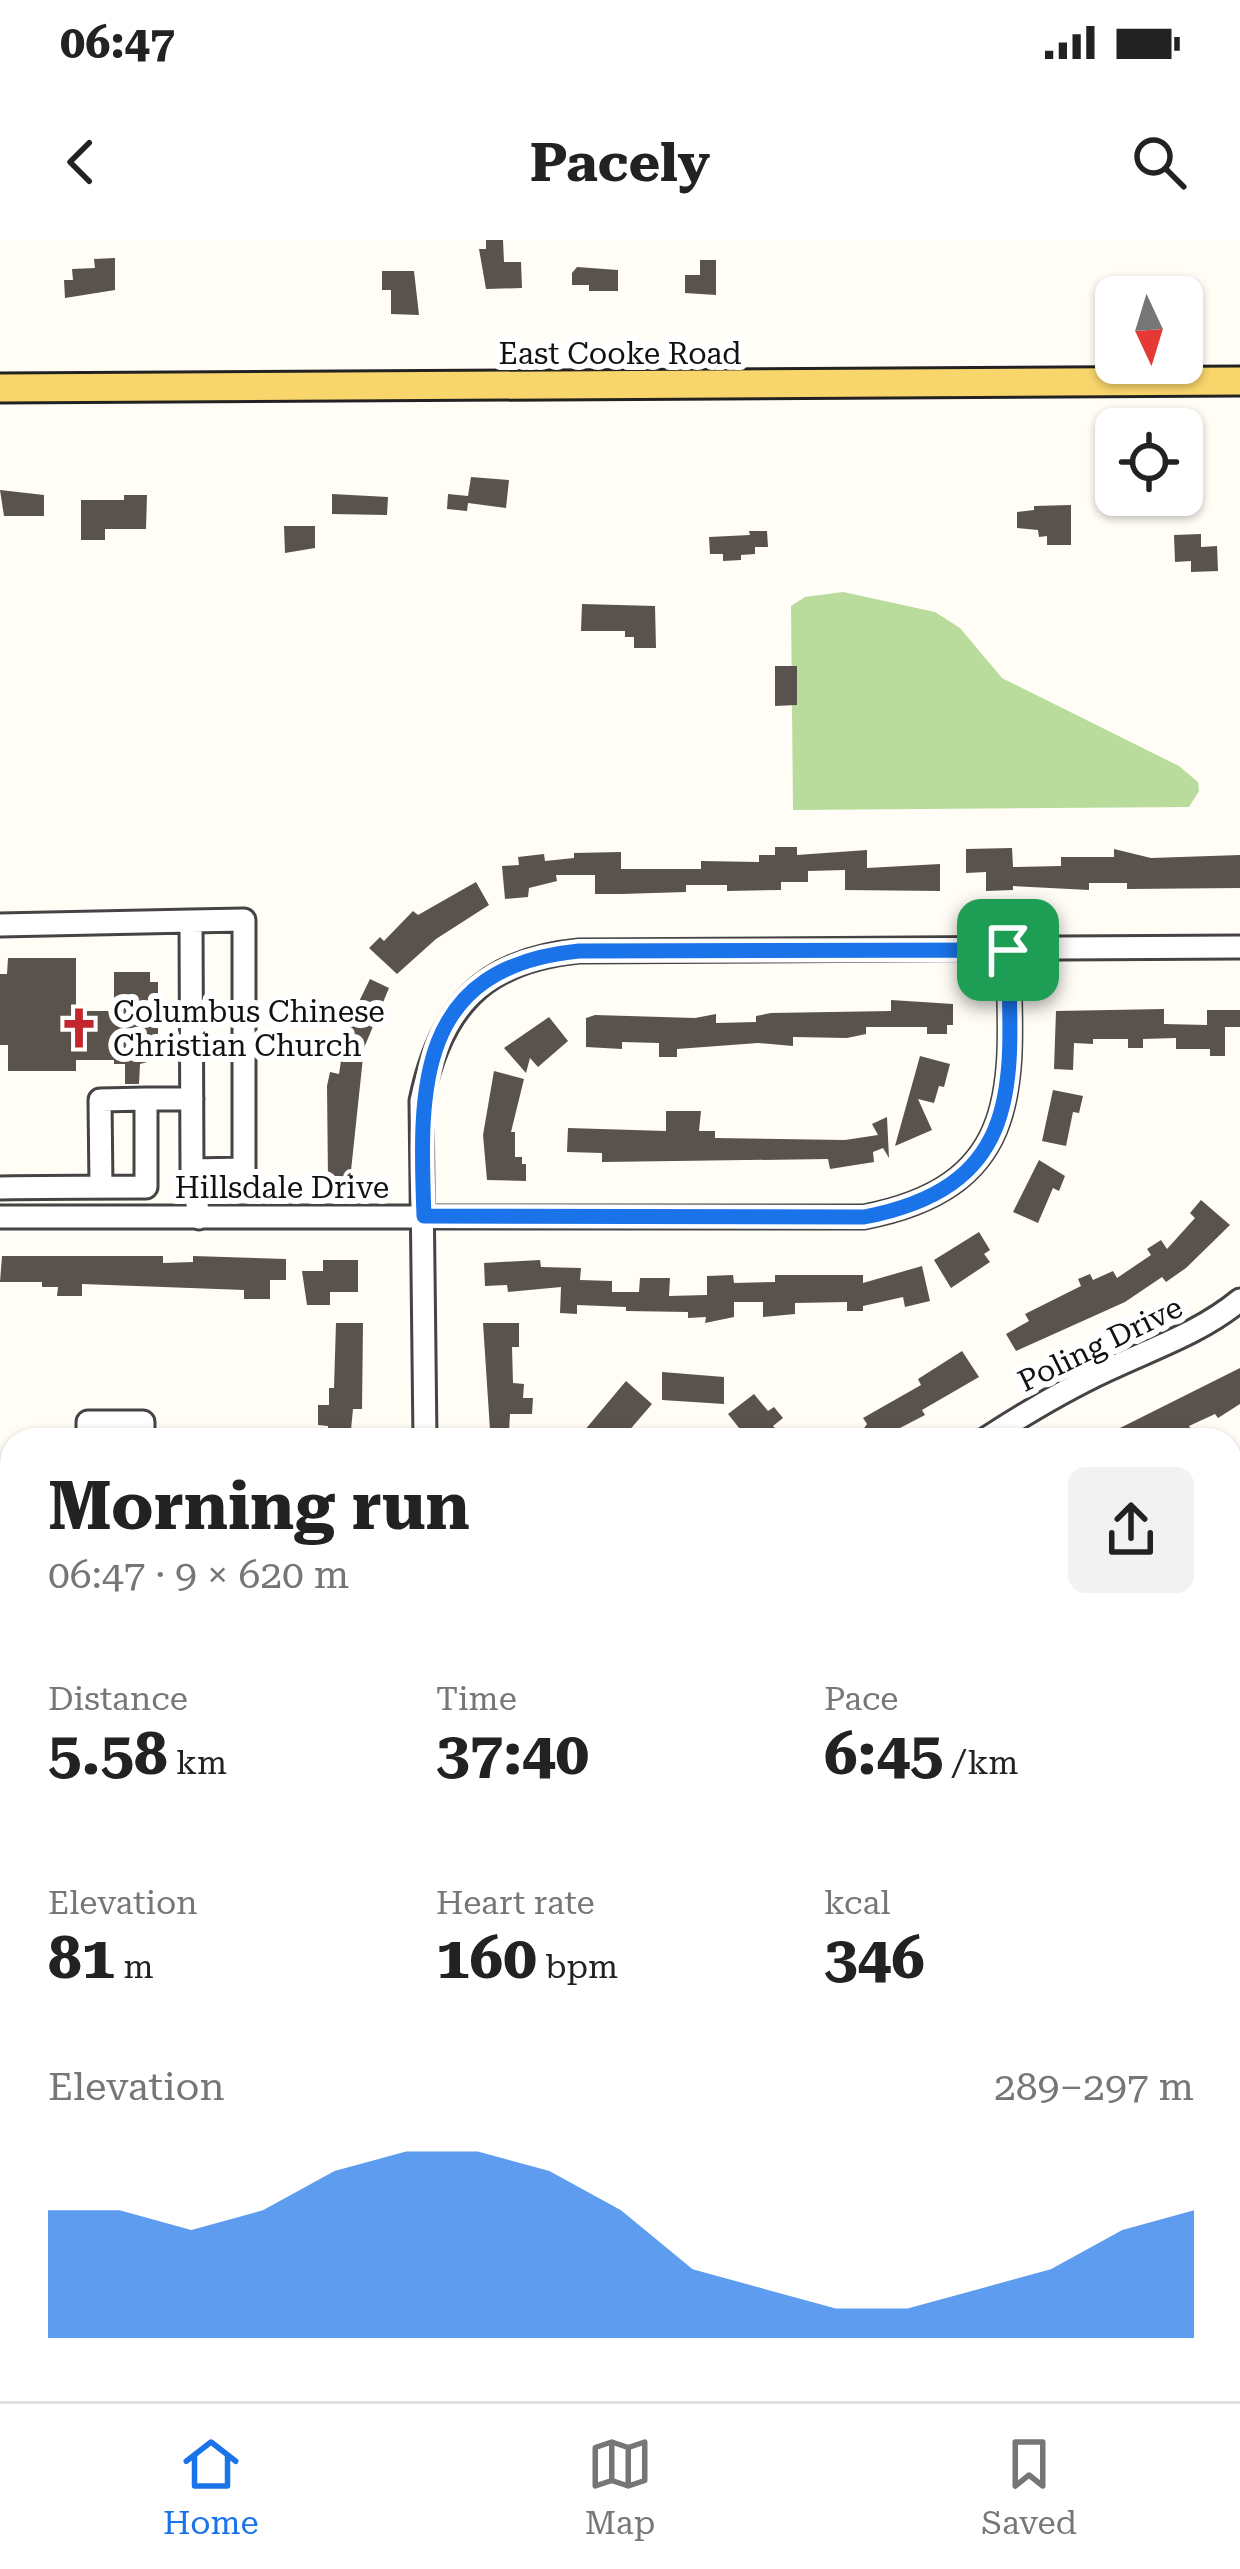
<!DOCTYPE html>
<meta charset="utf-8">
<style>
:root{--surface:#fff;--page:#f2f2f2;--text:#222;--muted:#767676;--line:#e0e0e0;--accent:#1a73e8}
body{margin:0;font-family:"Roboto Serif",serif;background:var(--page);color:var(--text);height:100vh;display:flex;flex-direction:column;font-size:45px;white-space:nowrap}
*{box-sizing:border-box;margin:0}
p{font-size:39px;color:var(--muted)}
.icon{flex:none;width:66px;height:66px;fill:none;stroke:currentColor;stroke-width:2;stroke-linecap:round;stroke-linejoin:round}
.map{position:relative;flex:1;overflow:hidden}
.details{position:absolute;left:0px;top:1188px;width:1242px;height:975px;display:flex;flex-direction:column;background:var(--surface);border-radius:36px 36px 0 0;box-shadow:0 3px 9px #0004}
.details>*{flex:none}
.needle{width:78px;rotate:176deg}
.controls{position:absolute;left:1095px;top:36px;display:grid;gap:24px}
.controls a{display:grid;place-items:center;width:108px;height:108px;border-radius:18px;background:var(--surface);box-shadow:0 3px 9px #0004;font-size:60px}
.pin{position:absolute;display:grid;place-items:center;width:102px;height:102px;color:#fff;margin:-51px;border-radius:24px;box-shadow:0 6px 18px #0006}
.round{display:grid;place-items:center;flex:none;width:126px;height:126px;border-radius:18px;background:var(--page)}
.summary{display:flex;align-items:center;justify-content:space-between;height:204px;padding:0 48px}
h1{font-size:66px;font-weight:700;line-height:90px}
.metrics{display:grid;grid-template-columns:repeat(3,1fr);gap:18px;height:204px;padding:12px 48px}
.metrics div{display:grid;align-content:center}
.metrics b{font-size:60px;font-weight:700}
.metrics small{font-size:33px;font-weight:400}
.metrics p{font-size:33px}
.chart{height:336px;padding:24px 48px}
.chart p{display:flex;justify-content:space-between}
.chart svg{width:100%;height:216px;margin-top:12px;fill:var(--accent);opacity:.7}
.status{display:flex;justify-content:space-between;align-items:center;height:84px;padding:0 60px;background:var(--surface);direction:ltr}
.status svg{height:33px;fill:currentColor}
header{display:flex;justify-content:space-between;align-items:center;height:156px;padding:0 48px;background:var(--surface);font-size:54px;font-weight:700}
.tabs{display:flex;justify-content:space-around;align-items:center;height:168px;border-top:3px solid var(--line);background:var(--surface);font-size:33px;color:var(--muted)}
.tabs a{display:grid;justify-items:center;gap:6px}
.tabs .active{color:var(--accent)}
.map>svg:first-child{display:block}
.forest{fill:#b9dc9c}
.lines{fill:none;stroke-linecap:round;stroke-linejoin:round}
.stream{stroke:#3f96cf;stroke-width:4.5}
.building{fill:#5a524d}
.minor-casing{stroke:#444;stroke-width:27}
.major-casing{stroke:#222;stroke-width:33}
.minor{stroke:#fff;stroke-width:21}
.major{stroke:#f9d66b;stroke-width:27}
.route-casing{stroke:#fff;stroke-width:24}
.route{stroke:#1a73e8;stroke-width:15}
.labels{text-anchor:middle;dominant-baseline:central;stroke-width:12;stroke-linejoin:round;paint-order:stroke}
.street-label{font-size:30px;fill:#111;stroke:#fff}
.poi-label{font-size:30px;fill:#111;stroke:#fff;text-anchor:start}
</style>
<div class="status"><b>06:47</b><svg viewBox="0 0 49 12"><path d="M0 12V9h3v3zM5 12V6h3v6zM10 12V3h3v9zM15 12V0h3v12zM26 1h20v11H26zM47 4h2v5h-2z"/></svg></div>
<header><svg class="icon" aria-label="back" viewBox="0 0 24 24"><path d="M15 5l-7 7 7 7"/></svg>Pacely<svg class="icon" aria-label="search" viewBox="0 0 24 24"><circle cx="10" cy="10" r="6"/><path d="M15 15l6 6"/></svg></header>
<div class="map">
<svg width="1240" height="2161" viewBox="0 0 1240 2161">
<rect width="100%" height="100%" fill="#fffdf5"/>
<!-- forest -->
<path class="forest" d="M843,352L935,372L960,388L1002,438L1179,526L1198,542L1199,551L1189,567L793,570L791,366L805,357Z"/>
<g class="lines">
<!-- stream -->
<path class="stream" d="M1230,1256L1240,1250
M0,1874L3,1867"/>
</g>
<!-- building -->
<path class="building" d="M486,0H503L504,22H521L522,48L486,49L479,9H486Z
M115,18V50L65,58L64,40H73L72,29L95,28L94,19Z
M700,20H716V55L685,53V35H700Z
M577,27L618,30V51H589V45H572V33Z
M382,31H414L419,75L391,74V50H382Z
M471,237L509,240L506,268L468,263L467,271L447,269L448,254L468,256Z
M0,250L44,255V276H4Z
M332,254L388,257L387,275L332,274Z
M124,255H147L146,289H105V300H81V260H124Z
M1071,265V305H1047V296L1039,297L1038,290L1017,288V272L1034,270V266Z
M284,286H315V308L285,313Z
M749,291H767L768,307H755V314L741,315V320L723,321V314H710L709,297L750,295Z
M1201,294V307L1217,306L1218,331L1191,332V321L1175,322L1174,295Z
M582,364L655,366L656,408H634V397H625V391H581Z
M775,426H797V465L775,466Z
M775,607H797V615L867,610V628L940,624V651L845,650V630L808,631V642H781V650L727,651V645H686V652L621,654H595V635H556L557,641L529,648L528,657L505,659L502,626L519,625L518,617L544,614L545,621L574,618V613L621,612V629H701V621L759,622V615H775Z
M1012,608L1013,627L1061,626V617H1114V609L1151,618L1240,615V648L1127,649V643H1089V650L1013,646V650L986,651V632L966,633V609Z
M476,642L489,665L436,699L397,734L369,708L380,697L384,701L413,671L418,675Z
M8,718H76V771H114V732H150V742H158V819L140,824L139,844H125V824H114V820H76V831H8V805H0V734H7Z
M370,739L389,748L364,808L350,940L328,939L327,846L330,832L339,834L346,788L339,785L345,772L352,776Z
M891,760L953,764V785H947V794H927V787H866V794L847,798L793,797V806L758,803L677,809V817H659V803L622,802V809L586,807V778L595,775L695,778L716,774V783L756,782V776L771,773L891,771Z
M1164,769V784L1207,785V770H1240V787H1225V816H1210V809H1176V798L1143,799V808H1128V799H1093V804L1074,803L1073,830L1054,829L1056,771Z
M549,777L568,801L538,827L530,818L526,833L504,808Z
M920,816L950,824L944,847L939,846L934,863L918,859L932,890L895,906Z
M494,831L524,839L511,892H515V917H522V924H526V941L487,940L483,895Z
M1053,850L1083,856L1079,873L1073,872L1066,906L1042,901Z
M666,871H701L699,891H715V898L845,900L878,895L872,884L887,877L889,918L883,908L873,912L874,922L830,929L828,919L602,922V913L567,912L568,888L666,891Z
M1039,920L1065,936L1059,951L1053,948L1038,983L1013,972Z
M1201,960L1230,985L1186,1028L1166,1042L1162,1037L1125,1062L1016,1111L1006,1094L1029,1081L1025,1074L1081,1046L1078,1039L1090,1034L1093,1040L1113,1031L1117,1038L1151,1015L1147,1009L1161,1000L1167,1009L1195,978L1190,973Z
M979,992L990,1010L984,1014L990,1022L951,1048L934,1020Z
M2,1016H163V1023L193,1022V1016L286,1019V1040H270V1059H244V1050L82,1044V1056H57L58,1047H42V1042H0Z
M323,1020H358V1052H330V1065H307L302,1031H323Z
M540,1020L541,1027L581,1028L580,1040L612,1041V1052H639L640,1038H670L669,1056L707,1055V1036L733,1035L734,1043L775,1042V1035H863V1043L922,1026L930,1061L905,1067L903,1057L863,1066V1071H847V1062L795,1063V1074L763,1077V1062H734V1077L705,1083L706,1077L688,1078V1072L626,1071V1067L577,1065V1074L560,1073L561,1047L508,1052L507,1045L485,1046L484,1023Z
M336,1083H363L362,1169H353L350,1200H328V1186L318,1185V1165H329V1148H334Z
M483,1083H519V1107H512L513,1143L524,1144L523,1158H533L532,1174H510L509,1191L490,1190Z
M962,1111L979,1137L922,1170L925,1175L877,1200H847L862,1191L867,1184L863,1178L921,1145L918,1139Z
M1240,1128V1164L1218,1178L1215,1174L1189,1186L1192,1191L1175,1199L1173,1195L1163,1200H1096Z
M662,1132L724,1137V1164L662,1160Z
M626,1141L652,1164L621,1200H595L584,1191Z
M754,1154L768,1171L774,1167L783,1178L773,1186L784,1200H757L748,1189L743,1193L728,1174Z"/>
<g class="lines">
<!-- minor casing -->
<g class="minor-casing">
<path id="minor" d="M191,681L244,680V929L192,930
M0,685L191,681L192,930L199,978
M146,859H192
M0,948C49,947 98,947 146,947V859L100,860L101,947
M0,977H864C1025,946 1012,843 1008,710
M88,1200V1182H143V1200
M425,1200L421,861C440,769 482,720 579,711L1240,707
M984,1200C1024,1174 1064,1150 1107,1130C1153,1108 1200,1093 1240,1060
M0,1243H12
M1230,1443L1240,1436
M3,1518H12
M1230,1557L1240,1573
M0,1602H12
M0,2044H12
M77,2151V2161
M679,2151L729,2161
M970,2151V2161
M357,2161L361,2151
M621,2161L627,2151"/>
</g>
<!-- major casing -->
<g class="major-casing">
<path id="major" d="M0,148L1240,141"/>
</g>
<!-- minor -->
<use href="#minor" class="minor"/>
<!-- major -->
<use href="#major" class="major"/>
</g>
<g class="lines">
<!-- route casing -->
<g class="route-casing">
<path id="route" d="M1008,710C1012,843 1025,946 864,977L424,976C419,847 416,727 579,711Z"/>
</g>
<!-- route -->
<use href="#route" class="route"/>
</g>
<!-- icons -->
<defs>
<g id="church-bare" transform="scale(3.24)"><path d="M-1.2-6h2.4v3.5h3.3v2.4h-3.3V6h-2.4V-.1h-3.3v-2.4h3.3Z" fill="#c4262e" stroke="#fff" stroke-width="2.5" paint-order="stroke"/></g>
</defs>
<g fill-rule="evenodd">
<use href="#church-bare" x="79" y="788"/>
</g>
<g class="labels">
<!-- street labels -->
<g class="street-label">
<text x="620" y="113">East Cooke Road</text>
<text x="282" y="947">Hillsdale Drive</text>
<text transform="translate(1100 1104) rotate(-26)">Poling Drive</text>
</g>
<!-- poi labels -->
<g class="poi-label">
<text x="113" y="771">Columbus Chinese<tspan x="113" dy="34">Christian Church</tspan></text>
</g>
</g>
</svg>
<div class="controls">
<a><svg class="needle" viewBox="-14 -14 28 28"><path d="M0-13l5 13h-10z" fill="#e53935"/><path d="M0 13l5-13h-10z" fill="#767676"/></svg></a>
<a><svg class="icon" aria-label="locate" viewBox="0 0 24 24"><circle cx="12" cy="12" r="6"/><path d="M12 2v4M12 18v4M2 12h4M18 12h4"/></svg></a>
</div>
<div class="pin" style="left:1008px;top:710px;background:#1e9e55"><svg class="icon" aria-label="arrive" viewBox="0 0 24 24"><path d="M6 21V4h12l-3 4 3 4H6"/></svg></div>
<section class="details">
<div class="summary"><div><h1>Morning run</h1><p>06:47 · 9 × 620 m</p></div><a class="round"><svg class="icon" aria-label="share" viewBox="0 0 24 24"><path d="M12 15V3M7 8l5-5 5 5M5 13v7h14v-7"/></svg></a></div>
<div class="metrics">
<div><p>Distance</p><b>5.58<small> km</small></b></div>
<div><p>Time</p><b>37:40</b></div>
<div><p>Pace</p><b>6:45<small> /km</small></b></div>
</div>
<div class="metrics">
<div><p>Elevation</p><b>81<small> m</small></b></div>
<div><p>Heart rate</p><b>160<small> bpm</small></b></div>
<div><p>kcal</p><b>346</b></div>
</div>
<div class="chart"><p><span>Elevation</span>289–297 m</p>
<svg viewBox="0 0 160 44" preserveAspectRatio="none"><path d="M0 44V18L10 18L20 22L30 18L40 10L50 6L60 6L70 10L80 18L90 30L100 34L110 38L120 38L130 34L140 30L150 22L160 18V44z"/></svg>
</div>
</section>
</div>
<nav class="tabs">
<a class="active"><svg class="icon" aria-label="home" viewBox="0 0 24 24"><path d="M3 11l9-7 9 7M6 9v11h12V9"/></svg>Home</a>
<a><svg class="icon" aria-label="map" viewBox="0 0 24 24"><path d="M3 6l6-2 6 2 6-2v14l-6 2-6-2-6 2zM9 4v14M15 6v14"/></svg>Map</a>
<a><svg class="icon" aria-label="saved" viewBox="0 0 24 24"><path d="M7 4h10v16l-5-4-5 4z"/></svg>Saved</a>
</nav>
